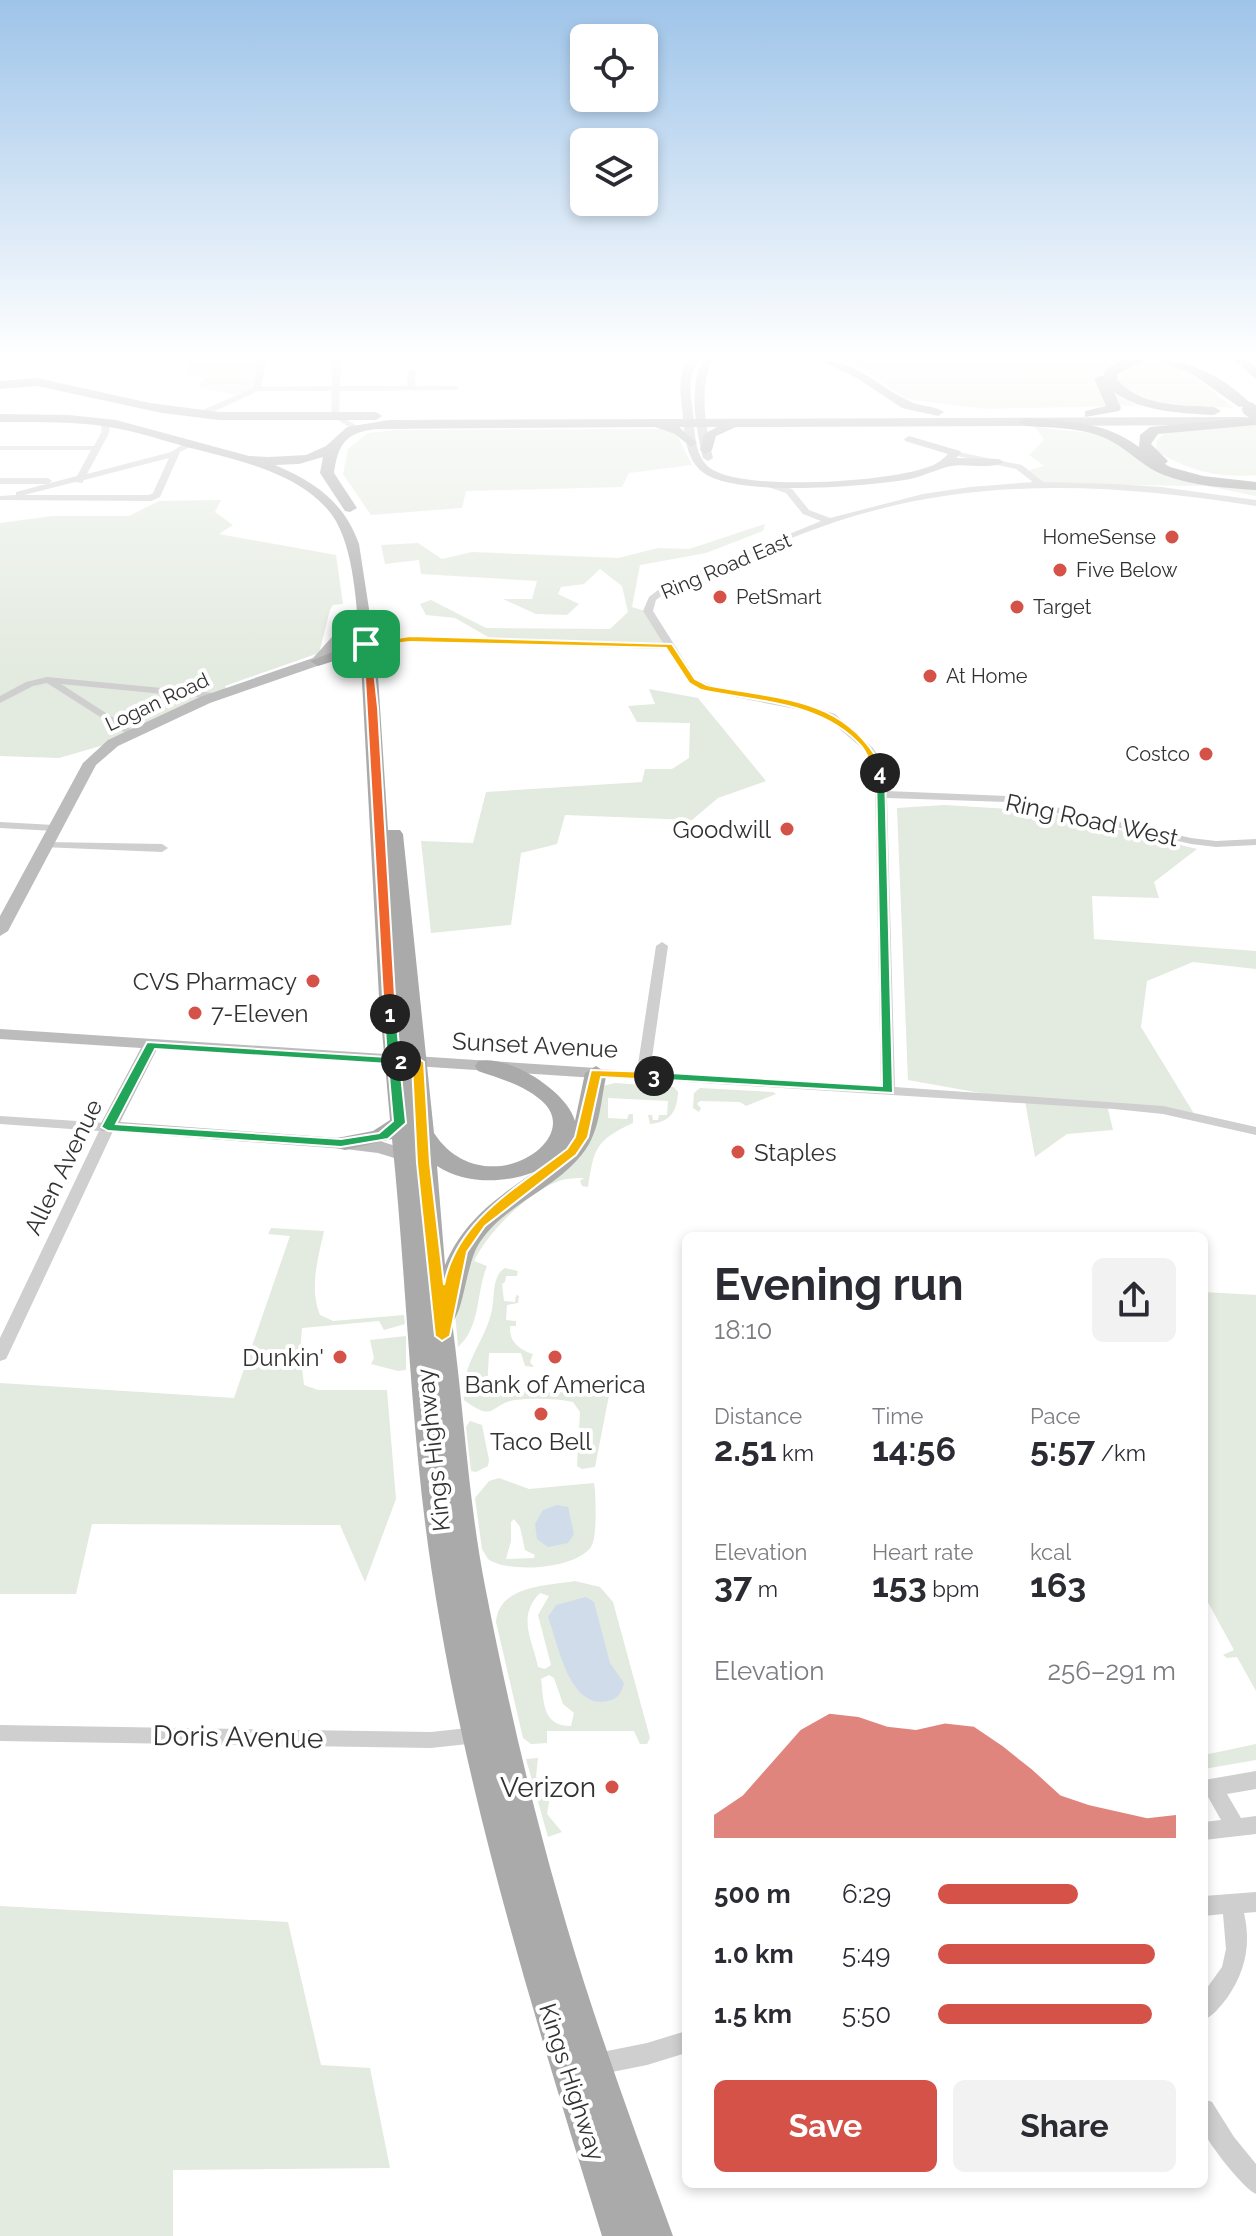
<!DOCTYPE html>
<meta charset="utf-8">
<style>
:root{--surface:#fff;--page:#f2f2f3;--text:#2b2b33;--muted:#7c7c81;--accent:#d45248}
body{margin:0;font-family:Raleway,sans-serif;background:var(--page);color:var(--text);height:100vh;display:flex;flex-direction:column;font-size:30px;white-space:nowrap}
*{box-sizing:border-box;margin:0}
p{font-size:26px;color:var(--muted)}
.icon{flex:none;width:44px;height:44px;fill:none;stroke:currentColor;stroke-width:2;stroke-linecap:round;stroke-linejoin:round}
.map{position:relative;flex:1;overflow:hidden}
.panel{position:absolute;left:682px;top:1232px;width:526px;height:956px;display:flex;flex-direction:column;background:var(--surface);border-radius:12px;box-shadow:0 4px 12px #0003}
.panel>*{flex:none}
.fabs{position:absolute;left:570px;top:24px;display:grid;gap:16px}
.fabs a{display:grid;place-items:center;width:88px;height:88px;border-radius:12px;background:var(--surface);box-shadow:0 4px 12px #0003;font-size:40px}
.pin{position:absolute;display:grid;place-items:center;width:68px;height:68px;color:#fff;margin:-34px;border-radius:16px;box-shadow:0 4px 12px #0006}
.km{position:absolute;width:40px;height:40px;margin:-20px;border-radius:50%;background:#222;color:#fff;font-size:22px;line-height:40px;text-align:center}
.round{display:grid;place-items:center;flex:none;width:84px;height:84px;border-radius:12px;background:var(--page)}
.summary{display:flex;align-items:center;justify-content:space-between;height:136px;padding:0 32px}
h1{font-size:44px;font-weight:700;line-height:60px}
.figures{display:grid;grid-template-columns:repeat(3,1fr);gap:12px;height:136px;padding:8px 32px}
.figures div{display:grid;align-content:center}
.figures b{font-size:34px;font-weight:700}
.figures small{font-size:22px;font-weight:400}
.figures p{font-size:22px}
.chart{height:224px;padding:16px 32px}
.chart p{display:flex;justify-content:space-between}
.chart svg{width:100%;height:144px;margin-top:8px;fill:var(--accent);opacity:.7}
.button{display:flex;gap:16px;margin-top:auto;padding:16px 32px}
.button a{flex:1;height:92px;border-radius:12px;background:var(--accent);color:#fff;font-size:32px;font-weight:700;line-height:92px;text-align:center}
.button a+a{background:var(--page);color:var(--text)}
ul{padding:0 32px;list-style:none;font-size:26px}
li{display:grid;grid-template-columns:128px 96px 1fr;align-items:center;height:60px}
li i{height:20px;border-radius:10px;background:var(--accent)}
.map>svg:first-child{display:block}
.green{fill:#e3eadf;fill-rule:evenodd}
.water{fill:#d0dcea}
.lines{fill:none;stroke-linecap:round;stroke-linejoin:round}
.street{fill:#cfcfcf;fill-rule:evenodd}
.secondary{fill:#bcbcbc;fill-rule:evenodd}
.primary{fill:#aaa;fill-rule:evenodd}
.highway{fill:#999;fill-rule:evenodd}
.highway-bridge{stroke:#999;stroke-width:14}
.split-1{fill:#f0652b;stroke:#fff;stroke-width:2}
.split-2{fill:#22a559;stroke:#fff;stroke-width:2;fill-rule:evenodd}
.split-3{fill:#f5b400;stroke:#fff;stroke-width:2}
.split-4{fill:#22a559;stroke:#fff;stroke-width:2}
.split-5{fill:#f5b400;stroke:#fff;stroke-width:2}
.poi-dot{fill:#d45248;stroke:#fff;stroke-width:3}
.labels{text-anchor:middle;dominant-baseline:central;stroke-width:8;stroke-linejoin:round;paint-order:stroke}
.far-poi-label{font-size:20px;fill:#323232;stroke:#fff;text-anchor:start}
.far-street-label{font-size:20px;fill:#323232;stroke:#fff}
.street-label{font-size:24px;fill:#323232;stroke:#fff}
.poi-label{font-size:24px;fill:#323232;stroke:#fff;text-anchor:end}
.near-street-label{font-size:28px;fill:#323232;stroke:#fff}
.near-poi-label{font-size:28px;fill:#323232;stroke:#fff;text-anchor:end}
</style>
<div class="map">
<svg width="1256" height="2236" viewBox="0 0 1256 2236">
<rect width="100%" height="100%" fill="#fff"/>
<!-- green -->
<path class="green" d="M188,360H264L262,388L243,397L197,387L205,378L186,374Z
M848,360H1135L1181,366L1234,408L1173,405L985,409L906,399Z
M1256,425V475C1217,478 1190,471 1156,451L1157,440L1171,429Z
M1035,427L1100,434L1178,478L1256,488V496L1207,486L1037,484L1027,471L1044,466L1029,455L1044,440Z
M668,429L675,431L692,465L629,473L622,487L466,491L462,508L371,515L343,474L348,449L368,433L396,430Z
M221,500L215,512L233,525L219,534L336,555L343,604L333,605L330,610L319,653L225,686L228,691L104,745L59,758L0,756V523L52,516H129L159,501Z
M765,524L763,531L706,553L640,565L632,607L651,613L671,646L495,641L455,618L426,615L420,604L431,600L486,628L610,629L628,612L622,586L600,569L584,584L561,587L558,594L579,604L567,615L536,614L503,599H532L537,581L421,574L419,560L385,564L381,545L418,543L442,559L472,552L618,558L658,548L689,549Z
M649,689L698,698L766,781L718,798L692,820L565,815L557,844L521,853L511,925L431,933L421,841L473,843L486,792L642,782L645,769H672L689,758L690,723L637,722L628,706L655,704Z
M944,805L1042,811L1197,849L1154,882L1159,898L1092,896L1094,939L1256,951V969L1193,962L1147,981L1141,1027L1196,1117L1107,1105L1113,1130L1067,1134L1035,1157L1025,1101L908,1080L897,808Z
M615,1083L674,1087L678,1092C677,1111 671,1122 650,1124L648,1115H652L653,1120H658L659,1115H667L668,1101L608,1098V1118L627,1119L629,1114H633V1123C596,1140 594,1148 588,1187L582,1186L580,1181L584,1178C577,1178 567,1178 559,1181C528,1192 488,1232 474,1261L487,1266C476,1292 481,1327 458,1347L455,1313L479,1234L569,1165L603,1086Z
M700,1088L773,1092L776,1094L746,1106L740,1102L700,1101L697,1104L701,1108L699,1112L693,1108L694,1093Z
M271,1228L324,1231C318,1258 309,1288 320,1315L333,1321L404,1315L405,1324L384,1330L379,1321L302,1328L300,1352L304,1385L318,1390H387L396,1499L365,1582L340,1525L92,1524L76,1594H0V1383L234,1398L290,1236L268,1234Z
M505,1268L518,1271L517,1276H506L505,1282L502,1284L504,1301L515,1302L516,1295L519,1296L518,1303L507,1305L506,1320L516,1321V1326H510C509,1342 519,1349 533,1354L530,1362L534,1367L525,1366L521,1353H489L487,1391L604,1393L606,1385H611L595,1467L582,1469L577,1466L580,1412L573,1402C556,1398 532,1398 515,1400C490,1404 496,1424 464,1400C460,1362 489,1339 493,1303C494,1291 494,1274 505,1268Z
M1204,1292L1256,1295V1691L1237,1657L1227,1658L1223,1655L1234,1650L1204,1595Z
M406,1336V1370L398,1371L371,1364L374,1358L370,1340Z
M470,1421L482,1425L489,1460L488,1466L476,1472L471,1471L466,1427Z
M499,1478L529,1489L594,1483C596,1494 597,1535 592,1545C580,1569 508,1574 488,1559L482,1549L475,1498L489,1481ZM514,1519L520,1527L525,1550L535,1555L534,1558L506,1559L511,1541V1522Z
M575,1581L600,1587L613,1602L650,1738L647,1744H640L634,1731H547V1743L531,1744L523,1738L496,1622C499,1585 547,1586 575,1581ZM540,1593L549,1596L538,1615L551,1665L545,1669L538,1667C533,1641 516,1617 540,1593ZM549,1675L554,1678L563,1704L574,1713L571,1726C542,1726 544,1702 541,1679Z
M1256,1744V1760L1204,1769V1755Z
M538,1758L536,1777L551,1790L547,1814L562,1832L548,1837L526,1759Z
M0,1906L288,1922L321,2065L370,2068L390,2168L173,2170V2236H0Z"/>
<!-- water -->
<path class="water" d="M557,1505L568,1507L574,1534L568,1543L548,1547L537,1539L535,1524L543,1510Z
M586,1597L594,1602L610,1663L624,1683C622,1692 618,1699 608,1701C569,1710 558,1643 548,1617L556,1605Z"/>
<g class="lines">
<!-- street -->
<path class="street" d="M259,360H267L261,387L332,386L333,360H341L340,386H407L408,371L412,369L416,371L415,386H456L460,388L456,390L340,391L339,415L359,427L360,429L356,431L331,416L332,391H258L204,416H198V412L253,388Z
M106,421L110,423L109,433L87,474L171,452L186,442H192V446L180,452L160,497L151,501L0,500V496L16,495V492L77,476L91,450H0V446H94L101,433L102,423ZM169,458L153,493L149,495H24L75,482L82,483L84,480Z
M953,451L1022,465L1043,482L1114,484L1161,487L1256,500V506C1130,486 1004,477 880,509C807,527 739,561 669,590L656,600L653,611L696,679L716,687L808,705L835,714L873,748L882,762L887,791L1007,796L1191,838L1216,841L1256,839V845L1216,847L1191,844L1007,802L887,798L895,1087L1163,1106L1256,1127V1135L1163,1114L1114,1109L591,1076L589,1073L591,1070L596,1069L637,1071L656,946L662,942L668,946L650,1072L881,1086L875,783L872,762L864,750L827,718L806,711L709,692L688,683L667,649L410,642L366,647L361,644L366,641L410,636L663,643L643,611L649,597L663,586L821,521L803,514L786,493L765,486V482L792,489L809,510L830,518L923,494L970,487L1033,482L1016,469L953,455Z
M0,478H48L52,481L48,484H0Z
M47,677L214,693L219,696L214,699L61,684L137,733V737L133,738L47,683L33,686L0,703V696L26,682Z
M0,822L54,825L60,828L54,831L0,828Z
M46,842L162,844L168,848L162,852L42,847L40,845Z
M0,1116L108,1123L115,1127L8,1355L6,1359L0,1361V1338L99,1131L0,1124Z
M0,1725L431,1732L477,1727L484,1729L487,1735L484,1741L477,1743L431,1748L0,1741Z
M1256,1771V1789L1227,1794L1241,1818L1256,1816V1834L1204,1840V1822L1221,1820L1208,1797L1204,1798V1780Z
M1256,1892V1912L1244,1913C1251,1944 1246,1971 1227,1998C1220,2007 1214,2015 1204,2020V1992L1222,1967L1226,1949L1223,1914L1204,1916V1896Z
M686,2031V2053L647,2065L597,2075L589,2072L586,2064L589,2056L597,2053L647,2043Z
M1204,2099L1212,2102L1234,2137L1256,2164V2194C1244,2189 1208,2144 1204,2131C1201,2122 1204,2108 1204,2099Z"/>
<!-- secondary -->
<path class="secondary" d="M689,360H699C686,377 691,394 693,413C695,432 694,459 713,470C749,491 888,482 928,467C936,465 942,460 948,454L905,441L904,439L909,436L960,451L961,453L956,458L999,459L1004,462C992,470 967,463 951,466C937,469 924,476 910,479C870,486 730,499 700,470C686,456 685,437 683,419C682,398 675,378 689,360Z
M703,360H713C698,388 706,428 713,458L708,461L703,458C696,428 688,388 703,360Z
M358,608L368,611L323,664L210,703L118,746L96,765L8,931L0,936V916L83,763L108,740L200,697L313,658Z
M0,1029L596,1068L605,1073L596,1078L157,1049L120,1122L380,1141L411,1151L413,1155L411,1159L404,1161L378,1153L345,1149L102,1131L99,1127L141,1048L0,1039Z"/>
<!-- primary -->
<path class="primary" d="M819,360C856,360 877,386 909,401C920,407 934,405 944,412L938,416L902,408L857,378Z
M37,378L150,403L219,412H376L382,416L376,420H219L162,413L37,386L0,389V381Z
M0,414L69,415L116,420L249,456L269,457L306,455L326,446L347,427L389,420L1246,417L1252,421L1246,425L736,427L716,436L712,450L706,454L700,450L704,434L717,427H679L697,443L691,447L675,434L655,427L377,429C346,432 338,444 334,473L357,508L350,512L345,511L320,473L323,457L299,464L275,465C315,482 344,502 359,544L377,661L388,830H400L403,834L434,1133C481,1205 582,1144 545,1104C528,1086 501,1079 478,1071L475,1066L478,1061C508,1054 567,1091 575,1121L585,1073L596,1066L607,1073C601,1096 601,1123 589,1144C564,1187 507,1201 480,1242C466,1262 464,1312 452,1322C464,1410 468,1499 485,1586C513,1730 548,1874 594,2013C619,2088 646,2162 673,2236H602C535,2018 466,1799 432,1573C410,1429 407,1283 392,1139L345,1150L337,1148L334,1143L337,1138L373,1131L390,1120L379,997L361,663L347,657L318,666L310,661L348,646L360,651C357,612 355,547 332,515C299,470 230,459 180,445C159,439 137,432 115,428C78,421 38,422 0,422ZM437,1166C465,1184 503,1184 534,1172C497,1198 463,1221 445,1265Z"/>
<!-- highway -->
<path class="highway" d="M1122,360H1147L1117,374V379C1140,407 1180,405 1214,407L1221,411L1214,415C1179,413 1143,412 1114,392L1121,408L1119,411L1085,417V411L1106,406L1094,378L1104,375L1106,369Z
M1154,360C1191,360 1224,377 1251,404L1239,407L1188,371Z
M1234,360H1247L1256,368V379Z
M1256,417V425L1158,434L1151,444L1168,461L1165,464L1170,467L1203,476L1256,482V490C1225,488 1193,486 1164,475C1143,467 1130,451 1111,441C1086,427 1053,428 1025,426L1018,422L1025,418C1066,421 1105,421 1139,447L1140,435L1150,427Z"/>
<!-- highway-bridge -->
<path class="highway-bridge" d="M1249,409L1256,414"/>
</g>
<!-- sky -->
<linearGradient id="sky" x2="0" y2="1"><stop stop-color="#9ec4e9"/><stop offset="0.53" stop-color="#fff"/><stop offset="1" stop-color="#fff" stop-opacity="0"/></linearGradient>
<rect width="1256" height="673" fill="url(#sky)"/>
<!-- split-1 -->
<path class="split-1" d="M363,642L371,644L378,708L396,1014L390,1017L384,1014Z"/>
<!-- split-2 -->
<path class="split-2" d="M390,1010L396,1014L400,1057L407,1061L400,1065L406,1123L388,1139L341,1147L108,1131L101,1127L147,1042L387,1057L384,1014ZM155,1049L388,1064L393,1121L379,1133L341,1139L116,1124Z"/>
<!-- split-3 -->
<path class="split-3" d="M401,1057L418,1058L424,1062L430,1163L444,1285C456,1220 518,1187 567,1149L575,1137L591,1070L654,1072L660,1076L654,1080L601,1077L588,1137L576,1155L485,1226L467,1252L450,1336L442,1341L435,1336L417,1163L412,1065L396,1064L395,1061Z"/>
<!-- split-4 -->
<path class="split-4" d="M876,770L885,773L893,1093L649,1079V1074L654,1072L882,1086Z"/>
<!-- split-5 -->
<path class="split-5" d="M410,636L672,644L695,679L707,685C781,700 849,696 885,773L876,775C872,766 868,755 862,747C822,701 757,702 701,690L689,683L666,648L410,642L366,647L362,644Z"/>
<!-- markers -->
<g class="poi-dot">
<circle cx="1172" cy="537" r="8"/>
<circle cx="1060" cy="570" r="8"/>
<circle cx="720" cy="597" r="8"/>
<circle cx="1017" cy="607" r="8"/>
<circle cx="930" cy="676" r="8"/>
<circle cx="1206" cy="754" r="8"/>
<circle cx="787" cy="829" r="8"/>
<circle cx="313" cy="981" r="8"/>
<circle cx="195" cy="1013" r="8"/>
<circle cx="738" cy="1152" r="8"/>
<circle cx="340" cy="1357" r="8"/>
<circle cx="555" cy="1357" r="8"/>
<circle cx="541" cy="1414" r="8"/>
<circle cx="612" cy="1787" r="8"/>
</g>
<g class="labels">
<!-- far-poi labels -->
<g class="far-poi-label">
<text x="1156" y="537" text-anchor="end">HomeSense</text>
<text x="1076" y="570">Five Below</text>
<text x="736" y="597">PetSmart</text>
<text x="1033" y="607">Target</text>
<text x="946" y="676">At Home</text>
<text x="1190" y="754" text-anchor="end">Costco</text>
</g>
<!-- far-street labels -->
<g class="far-street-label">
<text transform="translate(726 566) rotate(-23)">Ring Road East</text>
<text transform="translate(157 702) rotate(-25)">Logan Road</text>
</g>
<!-- street labels -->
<g class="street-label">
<text transform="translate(1092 820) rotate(12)">Ring Road West</text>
<text transform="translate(535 1045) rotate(3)">Sunset Avenue</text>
<text transform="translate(63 1167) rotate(-64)">Allen Avenue</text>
<text transform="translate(433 1450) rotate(-96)">Kings Highway</text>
<text transform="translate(572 2082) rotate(72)">Kings Highway</text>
</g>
<!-- poi labels -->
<g class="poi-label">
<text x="771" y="829">Goodwill</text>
<text x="297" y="981">CVS Pharmacy</text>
<text x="211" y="1013" text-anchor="start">7-Eleven</text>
<text x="754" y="1152" text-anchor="start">Staples</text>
<text x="324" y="1357">Dunkin'</text>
<text x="555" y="1384" text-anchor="middle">Bank of America</text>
<text x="541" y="1441" text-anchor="middle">Taco Bell</text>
</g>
<!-- near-street labels -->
<g class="near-street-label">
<text transform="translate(238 1737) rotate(1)">Doris Avenue</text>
</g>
<!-- near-poi labels -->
<g class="near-poi-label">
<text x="596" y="1787">Verizon</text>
</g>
</g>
</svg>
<div class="fabs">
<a><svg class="icon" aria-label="locate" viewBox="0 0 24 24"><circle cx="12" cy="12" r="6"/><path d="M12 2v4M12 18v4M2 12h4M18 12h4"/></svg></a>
<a><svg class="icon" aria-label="layers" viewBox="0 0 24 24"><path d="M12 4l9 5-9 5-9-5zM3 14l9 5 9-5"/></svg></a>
</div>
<div class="pin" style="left:366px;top:644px;background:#1e9e55"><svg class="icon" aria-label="arrive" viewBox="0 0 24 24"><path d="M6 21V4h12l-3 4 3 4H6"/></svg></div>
<b class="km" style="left:390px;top:1014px">1</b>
<b class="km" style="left:401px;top:1061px">2</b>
<b class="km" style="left:654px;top:1076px">3</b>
<b class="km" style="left:880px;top:773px">4</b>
<section class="panel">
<div class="summary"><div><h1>Evening run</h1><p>18:10</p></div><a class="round"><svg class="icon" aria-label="share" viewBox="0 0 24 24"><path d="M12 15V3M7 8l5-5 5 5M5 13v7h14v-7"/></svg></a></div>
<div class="figures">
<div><p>Distance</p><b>2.51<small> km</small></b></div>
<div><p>Time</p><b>14:56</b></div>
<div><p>Pace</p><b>5:57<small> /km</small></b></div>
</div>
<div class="figures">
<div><p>Elevation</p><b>37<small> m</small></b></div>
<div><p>Heart rate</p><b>153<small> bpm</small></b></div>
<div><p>kcal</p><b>163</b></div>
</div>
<div class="chart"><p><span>Elevation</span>256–291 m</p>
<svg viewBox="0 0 160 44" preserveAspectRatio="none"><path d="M0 44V37L10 31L20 21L30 11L40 6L50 7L60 10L70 11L80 9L90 10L100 16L110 23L120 31L130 34L140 36L150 38L160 37V44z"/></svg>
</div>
<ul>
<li><b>500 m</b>6:29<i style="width:59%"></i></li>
<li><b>1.0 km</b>5:49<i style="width:91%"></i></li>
<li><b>1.5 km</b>5:50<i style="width:90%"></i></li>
</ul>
<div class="button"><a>Save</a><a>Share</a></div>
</section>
</div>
